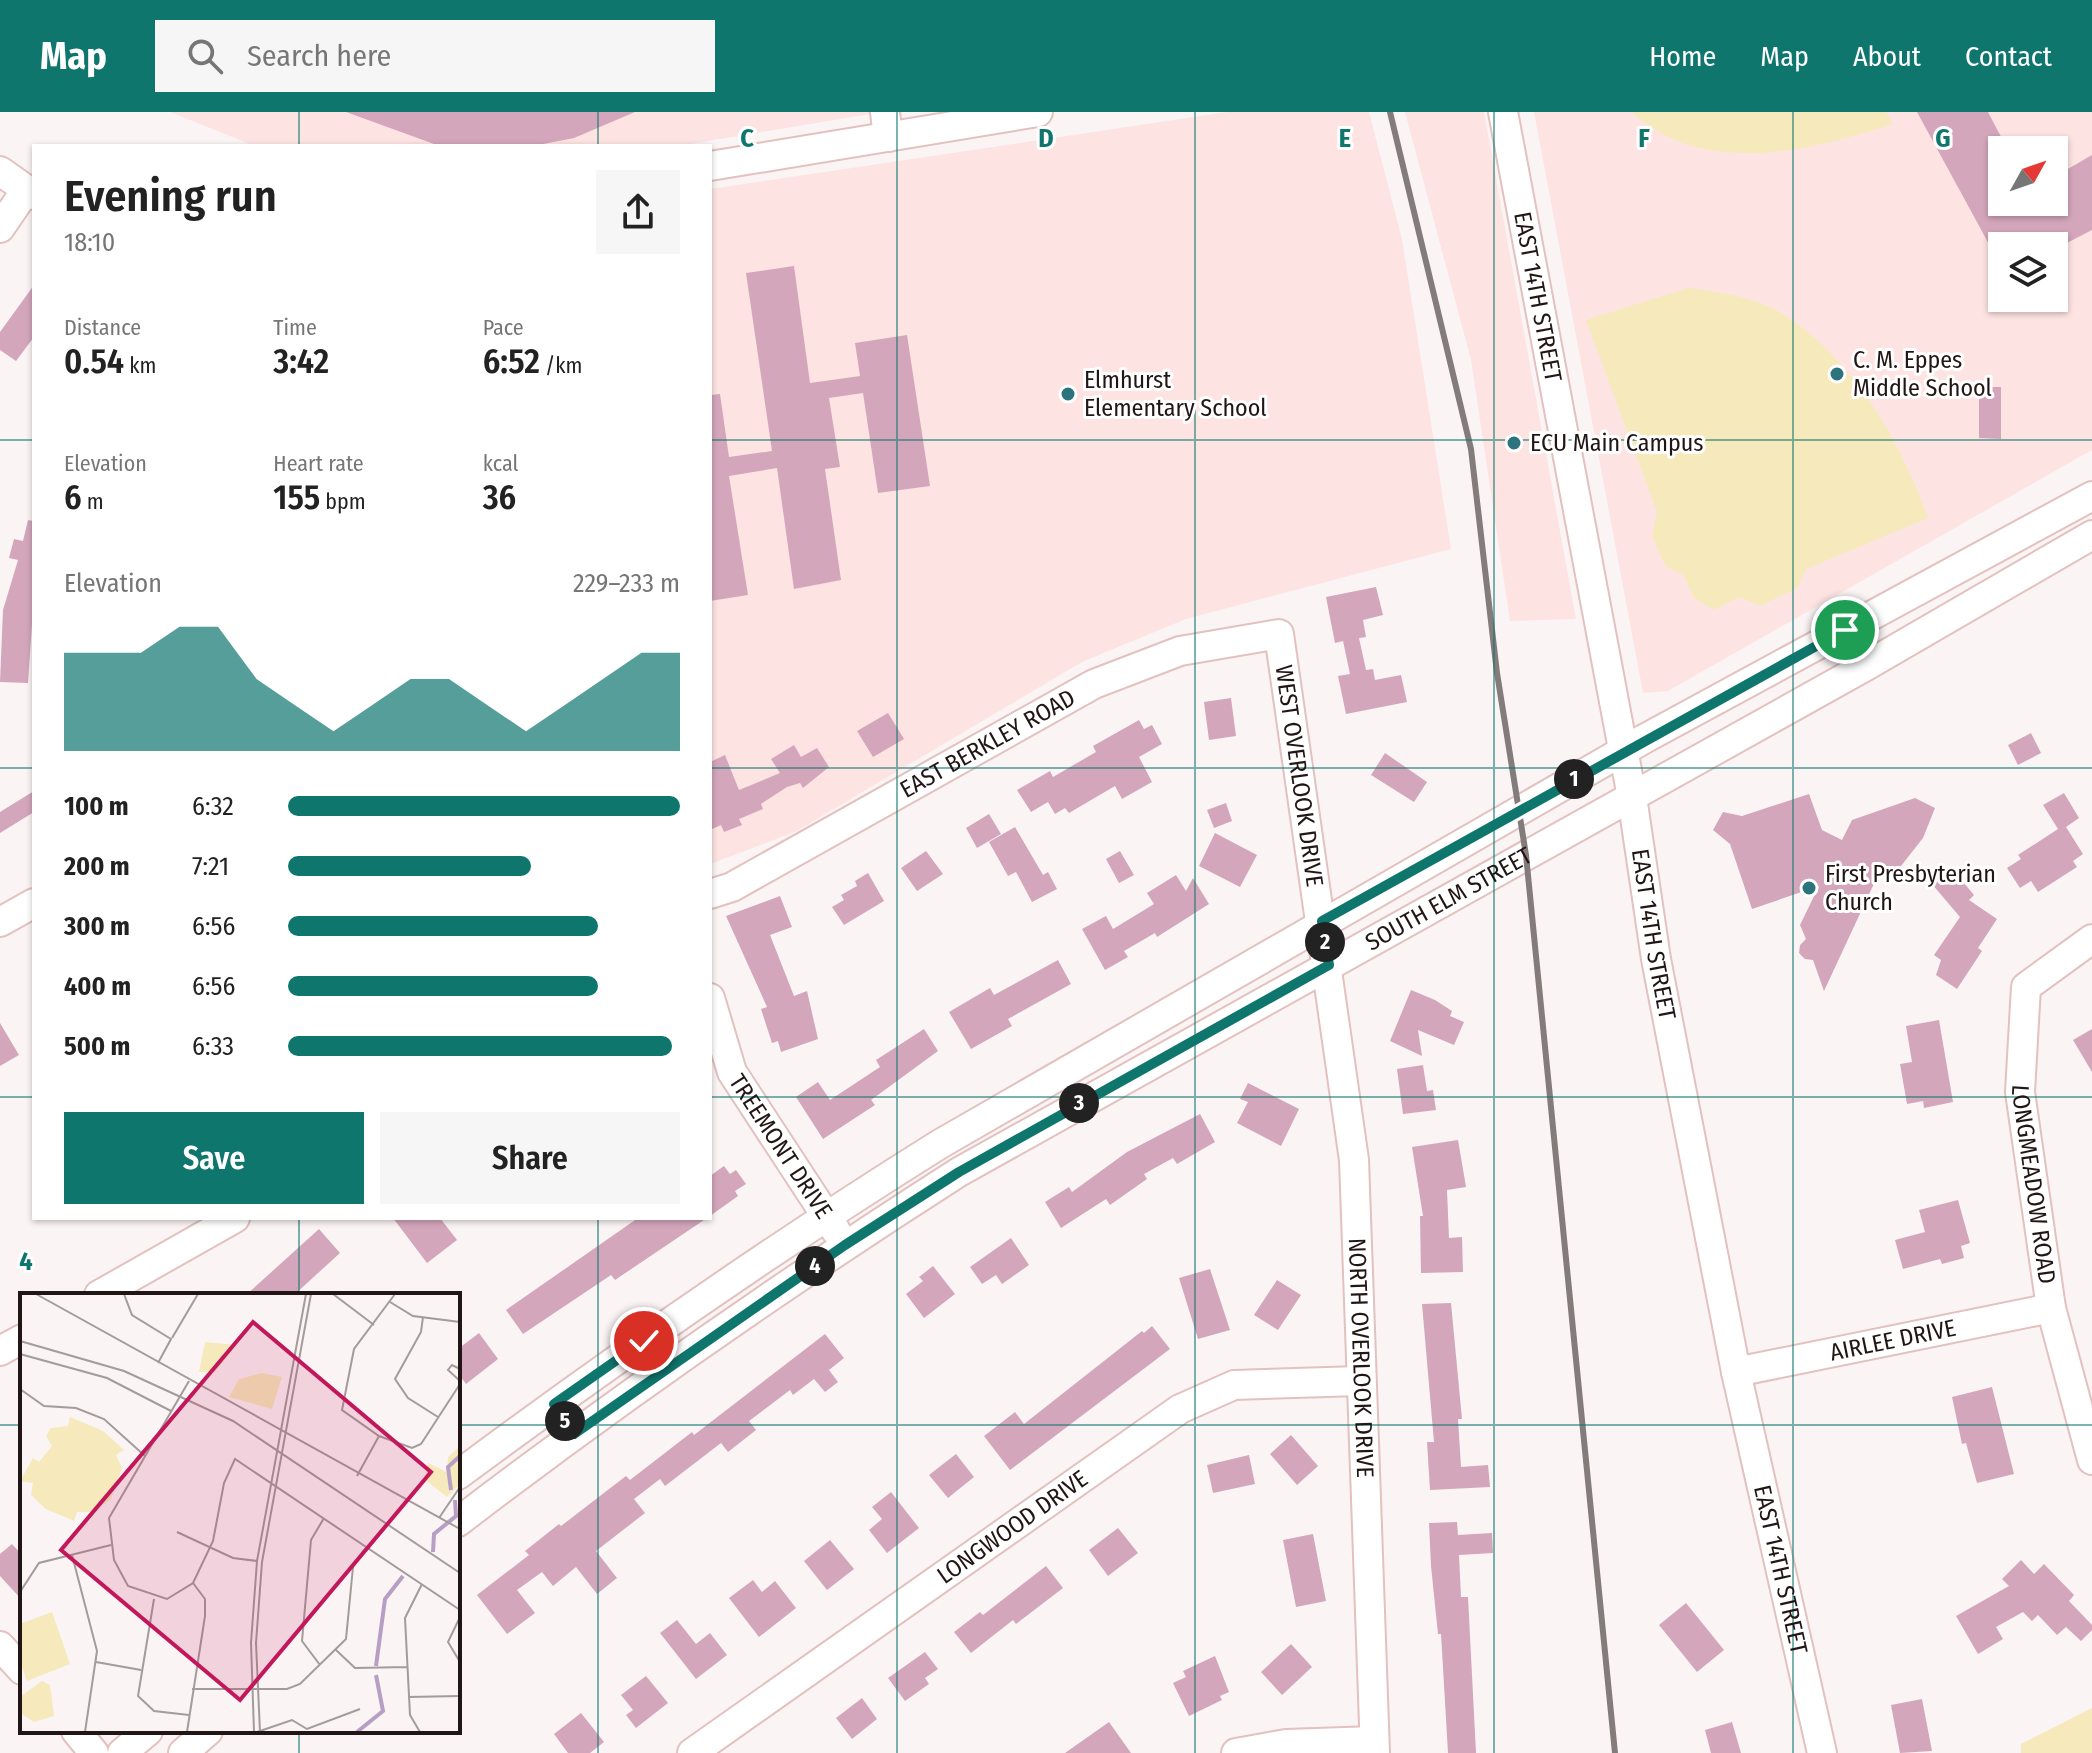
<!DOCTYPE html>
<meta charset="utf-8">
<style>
:root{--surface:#fff;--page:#f6f6f6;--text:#222;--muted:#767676;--accent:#0f766e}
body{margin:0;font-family:"Fira Sans Condensed",sans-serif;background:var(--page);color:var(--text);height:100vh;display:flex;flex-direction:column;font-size:30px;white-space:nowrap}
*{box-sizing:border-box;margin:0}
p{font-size:26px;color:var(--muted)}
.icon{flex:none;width:44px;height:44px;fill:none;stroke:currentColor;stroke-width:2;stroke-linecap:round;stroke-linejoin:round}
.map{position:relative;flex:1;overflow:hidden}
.sheet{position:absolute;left:32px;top:32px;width:680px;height:1076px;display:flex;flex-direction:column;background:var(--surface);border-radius:0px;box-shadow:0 2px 6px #0004}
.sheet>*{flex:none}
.needle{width:52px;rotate:50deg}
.buttons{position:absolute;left:1988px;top:24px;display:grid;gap:16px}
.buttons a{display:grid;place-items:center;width:80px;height:80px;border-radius:0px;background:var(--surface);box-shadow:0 2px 6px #0004;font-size:40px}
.pin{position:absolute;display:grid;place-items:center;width:68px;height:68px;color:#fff;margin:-34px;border:4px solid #fff;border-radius:50%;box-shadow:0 2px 8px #0007}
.km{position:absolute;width:40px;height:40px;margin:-20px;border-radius:50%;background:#222;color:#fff;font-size:22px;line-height:40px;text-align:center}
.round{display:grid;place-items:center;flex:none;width:84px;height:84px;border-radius:0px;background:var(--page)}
.summary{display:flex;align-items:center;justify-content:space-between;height:136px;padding:0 32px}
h1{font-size:44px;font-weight:600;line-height:60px}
.figures{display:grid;grid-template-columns:repeat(3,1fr);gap:12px;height:136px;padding:8px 32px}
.figures div{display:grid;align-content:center}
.figures b{font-size:34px;font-weight:600}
.figures small{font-size:22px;font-weight:400}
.figures p{font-size:22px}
.chart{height:224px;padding:16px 32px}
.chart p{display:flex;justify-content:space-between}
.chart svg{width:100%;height:144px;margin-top:8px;fill:var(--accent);opacity:.7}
.primary-button{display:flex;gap:16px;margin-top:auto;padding:16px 32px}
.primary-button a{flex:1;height:92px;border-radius:0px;background:var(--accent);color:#fff;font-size:32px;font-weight:600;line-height:92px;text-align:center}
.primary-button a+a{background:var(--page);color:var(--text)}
ul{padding:0 32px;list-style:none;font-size:26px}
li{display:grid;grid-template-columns:128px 96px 1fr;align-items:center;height:60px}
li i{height:20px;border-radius:10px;background:var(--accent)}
header{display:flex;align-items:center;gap:48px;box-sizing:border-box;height:112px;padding:0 40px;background:var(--accent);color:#fff}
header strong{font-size:38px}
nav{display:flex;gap:44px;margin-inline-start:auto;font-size:28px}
.search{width:560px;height:72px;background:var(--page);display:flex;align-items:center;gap:20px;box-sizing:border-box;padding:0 28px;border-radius:0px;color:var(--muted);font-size:30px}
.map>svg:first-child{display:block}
.built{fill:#fde4e2;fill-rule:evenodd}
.green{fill:#f6e9bb}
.building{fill:#d4a6bb}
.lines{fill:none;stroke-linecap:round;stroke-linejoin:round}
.minor-casing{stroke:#e2c1bf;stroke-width:32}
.minor{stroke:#fff;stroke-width:28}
.rail{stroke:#847b7b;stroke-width:6}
.route-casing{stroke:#fff;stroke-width:16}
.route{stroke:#0f766e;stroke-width:10}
.grid{fill:none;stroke:#0f766e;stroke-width:2;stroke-opacity:0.55}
.poi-dot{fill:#2b737d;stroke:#fff;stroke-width:3}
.labels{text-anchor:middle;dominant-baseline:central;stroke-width:6;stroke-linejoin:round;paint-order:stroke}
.street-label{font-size:24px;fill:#211615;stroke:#fff}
.poi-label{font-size:24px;fill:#211615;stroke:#fff;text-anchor:start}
.inset-river{fill:none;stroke:#b79ec4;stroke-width:4}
.inset-road{fill:none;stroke:#a49b9b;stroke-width:2}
.view{fill:#c2185b;fill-opacity:0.15;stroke:#c2185b;stroke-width:4}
.inset-edge{fill:none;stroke:#211615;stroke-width:4}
.grid-label{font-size:26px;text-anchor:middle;font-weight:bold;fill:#0f766e;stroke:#fff;stroke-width:6;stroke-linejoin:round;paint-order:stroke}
</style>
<header>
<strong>Map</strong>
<div class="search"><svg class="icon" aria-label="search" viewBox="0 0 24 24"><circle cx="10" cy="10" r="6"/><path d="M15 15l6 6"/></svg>Search here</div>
<nav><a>Home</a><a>Map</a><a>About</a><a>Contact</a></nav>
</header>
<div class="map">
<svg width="2092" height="1641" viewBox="0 0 2092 1641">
<rect width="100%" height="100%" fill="#fbf4f4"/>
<!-- built -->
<path class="built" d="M170,0H883L677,34H255Z
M1227,0H1369L1402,127L1451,437L1186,507L1082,550L795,720L710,752V77Z
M1405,0H1484L1576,507L1510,509L1471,248Z
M1534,0H2092V338L1668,579L1643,581ZM2002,38H2054V90H2002ZM2002,134H2054V186H2002Z"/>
<!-- green -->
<path class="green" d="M1632,0H1886L1893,12C1811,39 1701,66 1632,0Z
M1688,176C1719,180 1755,185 1783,202C1854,248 1900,328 1928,406L1806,457L1797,476L1760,494L1739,485L1714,498L1694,486L1683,462L1666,455L1652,424L1657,400L1586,208Z
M2092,1596V1641H2021V1632Z"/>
<!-- building -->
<path class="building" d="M346,0H635L574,26L533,34L434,32Z
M1917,0H1988L2008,38H2002V90H2054V65L2092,43V118L2061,134H1990Z
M794,154L810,271L860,264L855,231L907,223L930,374L878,381L863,281L829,286L840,355L825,357L841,468L794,477L777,356L729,364L748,483L710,489V283L720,282L729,345L772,339L746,161Z
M34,173V225L16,249L0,238V220Z
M1979,275H2001V327L1979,326Z
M28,408L34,409V483L28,571L0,570L3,498L18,448L9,446L14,427L23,429Z
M1376,475L1383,503L1363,508L1366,525L1359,526L1366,558L1373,557L1375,568L1401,563L1407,590L1346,602L1338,564L1350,562L1343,529L1335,531L1326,485Z
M1231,586L1236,624L1209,628L1204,590Z
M888,601L904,627L873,645L857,619Z
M1139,608L1144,617L1152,613L1162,632L1139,645L1152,670L1122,687L1115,674L1069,701L1065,696L1055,702L1048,690L1031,700L1017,678L1050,659L1053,665L1096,640L1093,634Z
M2031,621L2041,641L2018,653L2008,633Z
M794,633L801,645L817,636L829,655L803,676L800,671L787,675L761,692L763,697L739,707L742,713L724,720L721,713L710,718V650L725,643L739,678L780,661L771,647Z
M1385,641L1427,670L1414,690L1371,663Z
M34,679V700L0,721V700Z
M2064,681L2079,706L2066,715L2083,742L2073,749L2077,755L2038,780L2031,769L2020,776L2007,756L2021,747L2018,743L2058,717L2043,693Z
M1809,682L1822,718L1842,728L1852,708L1915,686L1935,696L1923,726L1890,768L1878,763L1824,879L1813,848L1805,847L1799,841L1800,833L1806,827L1800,813L1819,774L1752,797L1730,732L1713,718L1723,700L1742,704Z
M1226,691L1232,709L1214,716L1207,698Z
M989,702L1001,722L977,736L966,716Z
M1015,715L1043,763L1048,760L1057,777L1032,790L1016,760L1008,764L989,730Z
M1215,721L1257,743L1240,775L1199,754Z
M926,739L943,762L917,779L901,756Z
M1120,739L1134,763L1119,771L1106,747Z
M868,761L884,789L844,813L832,795L844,788L841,783L857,774L855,769Z
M1929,761L1947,773L1958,764L1974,783L1969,788L1997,807L1978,836L1982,839L1957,877L1936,863L1941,848L1934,843L1960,805L1926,765Z
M1176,763L1186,779L1193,766L1209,792L1157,825L1155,821L1124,839L1128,845L1105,858L1082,817L1106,804L1113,817L1154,792L1147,781Z
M780,784L792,815L770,823L794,884L807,879L818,927L781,940L778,929L772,931L761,897L767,895L726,804Z
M1058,848L1071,872L1008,907L1012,914L971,937L949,900L990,876L994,883Z
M1411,878L1435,888L1452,899L1450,904L1464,910L1454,933L1418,918L1422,944L1390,929Z
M1939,908L1953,990L1924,996L1923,989L1907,992L1900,952L1912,950L1906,914Z
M0,911L19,943L0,954Z
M924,917L938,939L871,988L875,993L823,1027L796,985L818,970L830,988L880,955L876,948Z
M2092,917V960L2073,928Z
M1423,953L1427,979L1433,978L1436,998L1403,1002L1397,957Z
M1248,971L1299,997L1281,1034L1237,1011L1248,990L1240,987Z
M1200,1002L1215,1030L1177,1052L1173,1046L1144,1062L1147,1067L1110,1093L1106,1087L1061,1116L1045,1090L1069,1075L1072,1080L1127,1040Z
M1458,1028L1466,1075L1447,1078L1449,1126L1462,1125L1463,1160L1421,1161L1420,1104H1423L1412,1035Z
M724,1054L730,1062L736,1058L746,1072L735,1079L738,1084L710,1104V1064Z
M1958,1088L1970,1131L1961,1134L1964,1146L1942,1152L1940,1147L1903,1157L1895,1128L1925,1120L1919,1098Z
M393,1106H440L457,1128L427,1151Z
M638,1106H707L615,1168L611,1163L523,1222L506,1198Z
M319,1117L340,1141L294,1183H246Z
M1011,1126L1029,1153L1002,1172L996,1163L982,1172L970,1155Z
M933,1154L955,1182L924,1206L906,1182L923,1169L919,1165Z
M1210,1157L1230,1218L1198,1227L1179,1166Z
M1277,1168L1301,1183L1278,1218L1254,1203Z
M1451,1191L1462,1307H1458L1461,1355L1488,1353L1490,1375L1430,1378L1427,1330H1434L1422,1192Z
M1152,1214L1170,1237L1010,1358L984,1324L1015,1300L1024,1312L1142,1219L1144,1221Z
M479,1221L498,1247L466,1272L458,1261V1237Z
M825,1222L844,1246L829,1258L838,1270L825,1280L814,1267L793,1283L790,1278L749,1309L756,1318L728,1340L721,1331L665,1374L660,1367L634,1387L645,1401L596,1439L617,1466L597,1482L576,1455L553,1474L542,1460L517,1478L535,1501L507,1522L477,1483L529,1443L525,1439L559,1412L561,1414L626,1364L630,1368L692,1320L694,1323Z
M1992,1275L2014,1362L1977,1371L1966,1331L1962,1332L1952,1285Z
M1291,1323L1318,1354L1297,1373L1270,1342Z
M956,1342L974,1365L948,1386L929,1363Z
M1249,1343L1255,1372L1213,1381L1207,1353Z
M891,1380L919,1416L887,1441L869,1418L882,1407L872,1395Z
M1457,1410L1458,1423L1492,1421L1493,1441L1459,1443L1461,1485H1468L1476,1641H1448L1441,1522H1438L1431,1454L1429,1411Z
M1118,1416L1138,1441L1108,1464L1089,1438Z
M1313,1422L1326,1489L1296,1495L1283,1428Z
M830,1428L854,1457L827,1478L804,1449Z
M12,1432L22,1443V1488L0,1464V1442Z
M2021,1448L2034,1462L2044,1452L2074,1483L2069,1489L2092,1513V1518L2081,1529L2066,1515L2057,1523L2038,1503L2032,1509L2023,1500L1996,1515L2003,1527L1978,1542L1956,1504L2009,1474L2002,1467Z
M1046,1454L1063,1476L1016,1512L1013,1508L971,1541L954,1520L980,1500L983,1503Z
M753,1468L762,1480L775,1469L796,1496L759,1525L729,1486Z
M1686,1491L1724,1538L1697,1560L1659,1513Z
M677,1508L696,1532L710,1521L727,1543L696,1567L660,1521Z
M1291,1532L1312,1555L1282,1583L1261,1560Z
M925,1540L938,1557L925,1566L929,1572L905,1589L888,1566Z
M1215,1544L1229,1580L1220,1584L1222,1588L1189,1604L1173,1571L1186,1565L1183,1559Z
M646,1564L668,1591L636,1616L626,1603L633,1598L621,1583Z
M862,1586L877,1607L852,1627L836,1606Z
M1922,1587L1932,1639L1900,1641L1891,1593Z
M581,1601L604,1630L590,1641H568L554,1622Z
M1109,1610L1131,1641H1065Z
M1732,1610L1741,1641H1711L1705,1618Z"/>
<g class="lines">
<!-- minor casing -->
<g class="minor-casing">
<g id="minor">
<path d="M885,0L888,25"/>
<path id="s1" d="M1503,0L1632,685L1656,847L1736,1260L1822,1641"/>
<path d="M710,54L1038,0"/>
<path d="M0,59L34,83"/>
<path d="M0,116L26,78"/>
<path id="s2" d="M710,782L732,775L1094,572L1180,539L1279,522L1354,1048L1375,1641"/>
<path d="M0,810L34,791"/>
<path id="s3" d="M2092,827L2026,875L2020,980L2051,1196L2092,1348"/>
<path id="s4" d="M710,886L732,960L836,1119"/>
<path d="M99,1183L235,1106"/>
<path d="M0,1239L22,1227"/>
<path id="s5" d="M1736,1260L2051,1196"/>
<path d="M458,1363C614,1247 775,1135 940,1032L1644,627L2092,384"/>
<path id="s6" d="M458,1410C620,1286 787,1170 959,1060L1866,554L2092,423"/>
<path d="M0,1534L22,1558"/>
<path d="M76,1619L94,1641"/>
<path d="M122,1641L148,1619"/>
<path d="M183,1641L208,1619"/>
<path id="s7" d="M692,1641L1180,1297L1234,1273L1360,1269"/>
<path d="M1236,1641L1286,1632L1374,1629"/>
</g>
</g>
<!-- minor -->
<use href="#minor" class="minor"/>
<!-- rail -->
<path class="rail" d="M1390,0L1471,337L1497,561L1526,743L1615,1641"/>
</g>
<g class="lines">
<!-- route casing -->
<g class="route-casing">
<path id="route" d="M644,1229L554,1292L574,1322L845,1133L959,1060L1329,853L1322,809L1845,518"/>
</g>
<!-- route -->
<use href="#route" class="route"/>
</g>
<!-- grid -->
<path class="grid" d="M299,0V34M598,0V34M897,0V1641M1195,0V1641M1494,0V1641M1793,0V1641M0,328H34M710,328H2092M0,656H34M710,656H2092M0,985H34M710,985H2092M299,1106V1183M598,1106V1641M0,1313H22M458,1313H2092M299,1619V1641"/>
<!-- markers -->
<g class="poi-dot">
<circle cx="1837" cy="262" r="8"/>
<circle cx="1068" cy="282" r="8"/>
<circle cx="1514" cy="331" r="8"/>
<circle cx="1809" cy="776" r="8"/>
</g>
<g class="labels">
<!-- street labels -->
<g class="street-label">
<text stroke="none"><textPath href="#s1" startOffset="188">EAST 14TH STREET</textPath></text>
<text stroke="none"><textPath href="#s2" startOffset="316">EAST BERKLEY ROAD</textPath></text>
<text stroke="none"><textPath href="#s2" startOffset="774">WEST OVERLOOK DRIVE</textPath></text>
<text stroke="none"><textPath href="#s6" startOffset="1172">SOUTH ELM STREET</textPath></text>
<text stroke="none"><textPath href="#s1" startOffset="836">EAST 14TH STREET</textPath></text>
<text stroke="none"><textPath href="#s4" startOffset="166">TREEMONT DRIVE</textPath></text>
<text stroke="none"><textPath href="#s3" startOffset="280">LONGMEADOW ROAD</textPath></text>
<text stroke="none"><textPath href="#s5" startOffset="160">AIRLEE DRIVE</textPath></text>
<text stroke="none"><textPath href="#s2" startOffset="1360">NORTH OVERLOOK DRIVE</textPath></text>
<text stroke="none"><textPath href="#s7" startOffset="392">LONGWOOD DRIVE</textPath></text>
<text stroke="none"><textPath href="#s1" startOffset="1484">EAST 14TH STREET</textPath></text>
</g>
<!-- poi labels -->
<g class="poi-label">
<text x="1853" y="248">C. M. Eppes<tspan x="1853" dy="28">Middle School</tspan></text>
<text x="1084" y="268">Elmhurst<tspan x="1084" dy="28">Elementary School</tspan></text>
<text x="1530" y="331">ECU Main Campus</text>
<text x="1825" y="762">First Presbyterian<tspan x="1825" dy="28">Church</tspan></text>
</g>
</g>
<!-- overview -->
<g transform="translate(20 1181)">
<rect width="440" height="440" fill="#fbf4f4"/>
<path d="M185,49L216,52L195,79H179ZM242,80L262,84L252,116L209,104L219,86ZM50,124L83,138L104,157L96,162L102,175L91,206L73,219H57L54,228L26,216L11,202L13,190L0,188L13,165L19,169L32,153L26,143L31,135L48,133ZM440,153V191L427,204L404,186L408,170L427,179L428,164ZM32,319L50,371L7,388L0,368V331ZM22,388L30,392L34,423L14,429L0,420V404Z" fill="#f6e9bb"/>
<path class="inset-river" d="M431,197L428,174L440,163M413,259L414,241L436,223L435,207M356,373L365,306L383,283M337,439L363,418L356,382"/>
<path class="inset-road" d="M16,1L440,236M104,1L112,22L151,46L138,70M313,1L354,32M375,1L334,56L322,117L359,143L392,155L401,151L440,91M370,9L393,23L440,29M403,24L401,39L375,86L388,105L418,124M152,45L178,1M0,48L104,78L213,128L440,280M0,61L87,85L151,118M440,76L432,72L428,77L440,88M169,88L89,225L94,267L108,293L147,306L173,290L193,248L204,190L215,166L440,317M0,96L24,113L56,115L84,126L125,163M337,183L359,143M419,225L440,194M157,239L213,265L237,268M52,262L77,358L65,439M0,299L19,270L91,252M134,306L118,403L134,418L169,422M440,324L428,349L440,369M316,357L335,375L387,374M76,369L121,377M300,372L282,348L291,247L304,225M172,396H267L280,391L326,346L333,274L344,257M388,404L440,403M167,439L185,323V306L173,290M234,439L231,350L237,268L286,1M237,439L272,427L287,436L340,416M240,439L236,350L242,269L291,1M400,439L390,422L385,325L402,291"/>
<path class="view" d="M233,29L411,179L220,407L41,257Z"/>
<rect width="440" height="440" class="inset-edge"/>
</g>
<g class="grid-label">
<text x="747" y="35">C</text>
<text x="1046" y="35">D</text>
<text x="1345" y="35">E</text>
<text x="1644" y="35">F</text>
<text x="1943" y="35">G</text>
<text x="26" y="1158">4</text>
</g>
</svg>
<div class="buttons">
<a><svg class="needle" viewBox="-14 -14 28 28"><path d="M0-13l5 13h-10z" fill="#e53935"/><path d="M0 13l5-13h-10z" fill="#767676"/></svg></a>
<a><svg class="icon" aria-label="layers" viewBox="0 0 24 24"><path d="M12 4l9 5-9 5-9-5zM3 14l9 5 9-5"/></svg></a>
</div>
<div class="pin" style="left:1845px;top:518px;background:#1e9e55"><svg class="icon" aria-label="arrive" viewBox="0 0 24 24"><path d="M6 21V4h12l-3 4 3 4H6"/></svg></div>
<div class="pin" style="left:644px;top:1229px;background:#d93025"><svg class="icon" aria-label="check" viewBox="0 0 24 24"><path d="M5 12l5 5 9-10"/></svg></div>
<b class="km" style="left:1574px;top:667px">1</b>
<b class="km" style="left:1325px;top:830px">2</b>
<b class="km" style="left:1079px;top:991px">3</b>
<b class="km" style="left:815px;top:1154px">4</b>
<b class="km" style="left:565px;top:1309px">5</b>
<section class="sheet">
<div class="summary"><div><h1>Evening run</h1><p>18:10</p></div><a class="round"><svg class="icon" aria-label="share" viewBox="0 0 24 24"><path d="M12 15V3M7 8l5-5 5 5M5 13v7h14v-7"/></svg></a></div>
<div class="figures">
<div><p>Distance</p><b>0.54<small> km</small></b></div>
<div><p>Time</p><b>3:42</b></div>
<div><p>Pace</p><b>6:52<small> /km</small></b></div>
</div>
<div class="figures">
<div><p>Elevation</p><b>6<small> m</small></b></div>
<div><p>Heart rate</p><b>155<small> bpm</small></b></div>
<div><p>kcal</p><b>36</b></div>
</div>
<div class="chart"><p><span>Elevation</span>229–233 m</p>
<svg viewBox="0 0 160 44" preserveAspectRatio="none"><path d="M0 44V14L10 14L20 14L30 6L40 6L50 22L60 30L70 38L80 30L90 22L100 22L110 30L120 38L130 30L140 22L150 14L160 14V44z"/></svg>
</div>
<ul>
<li><b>100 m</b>6:32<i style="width:100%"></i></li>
<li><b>200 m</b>7:21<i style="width:62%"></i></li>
<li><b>300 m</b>6:56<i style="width:79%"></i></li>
<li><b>400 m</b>6:56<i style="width:79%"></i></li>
<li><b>500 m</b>6:33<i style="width:98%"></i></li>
</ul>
<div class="primary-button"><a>Save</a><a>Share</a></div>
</section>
</div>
